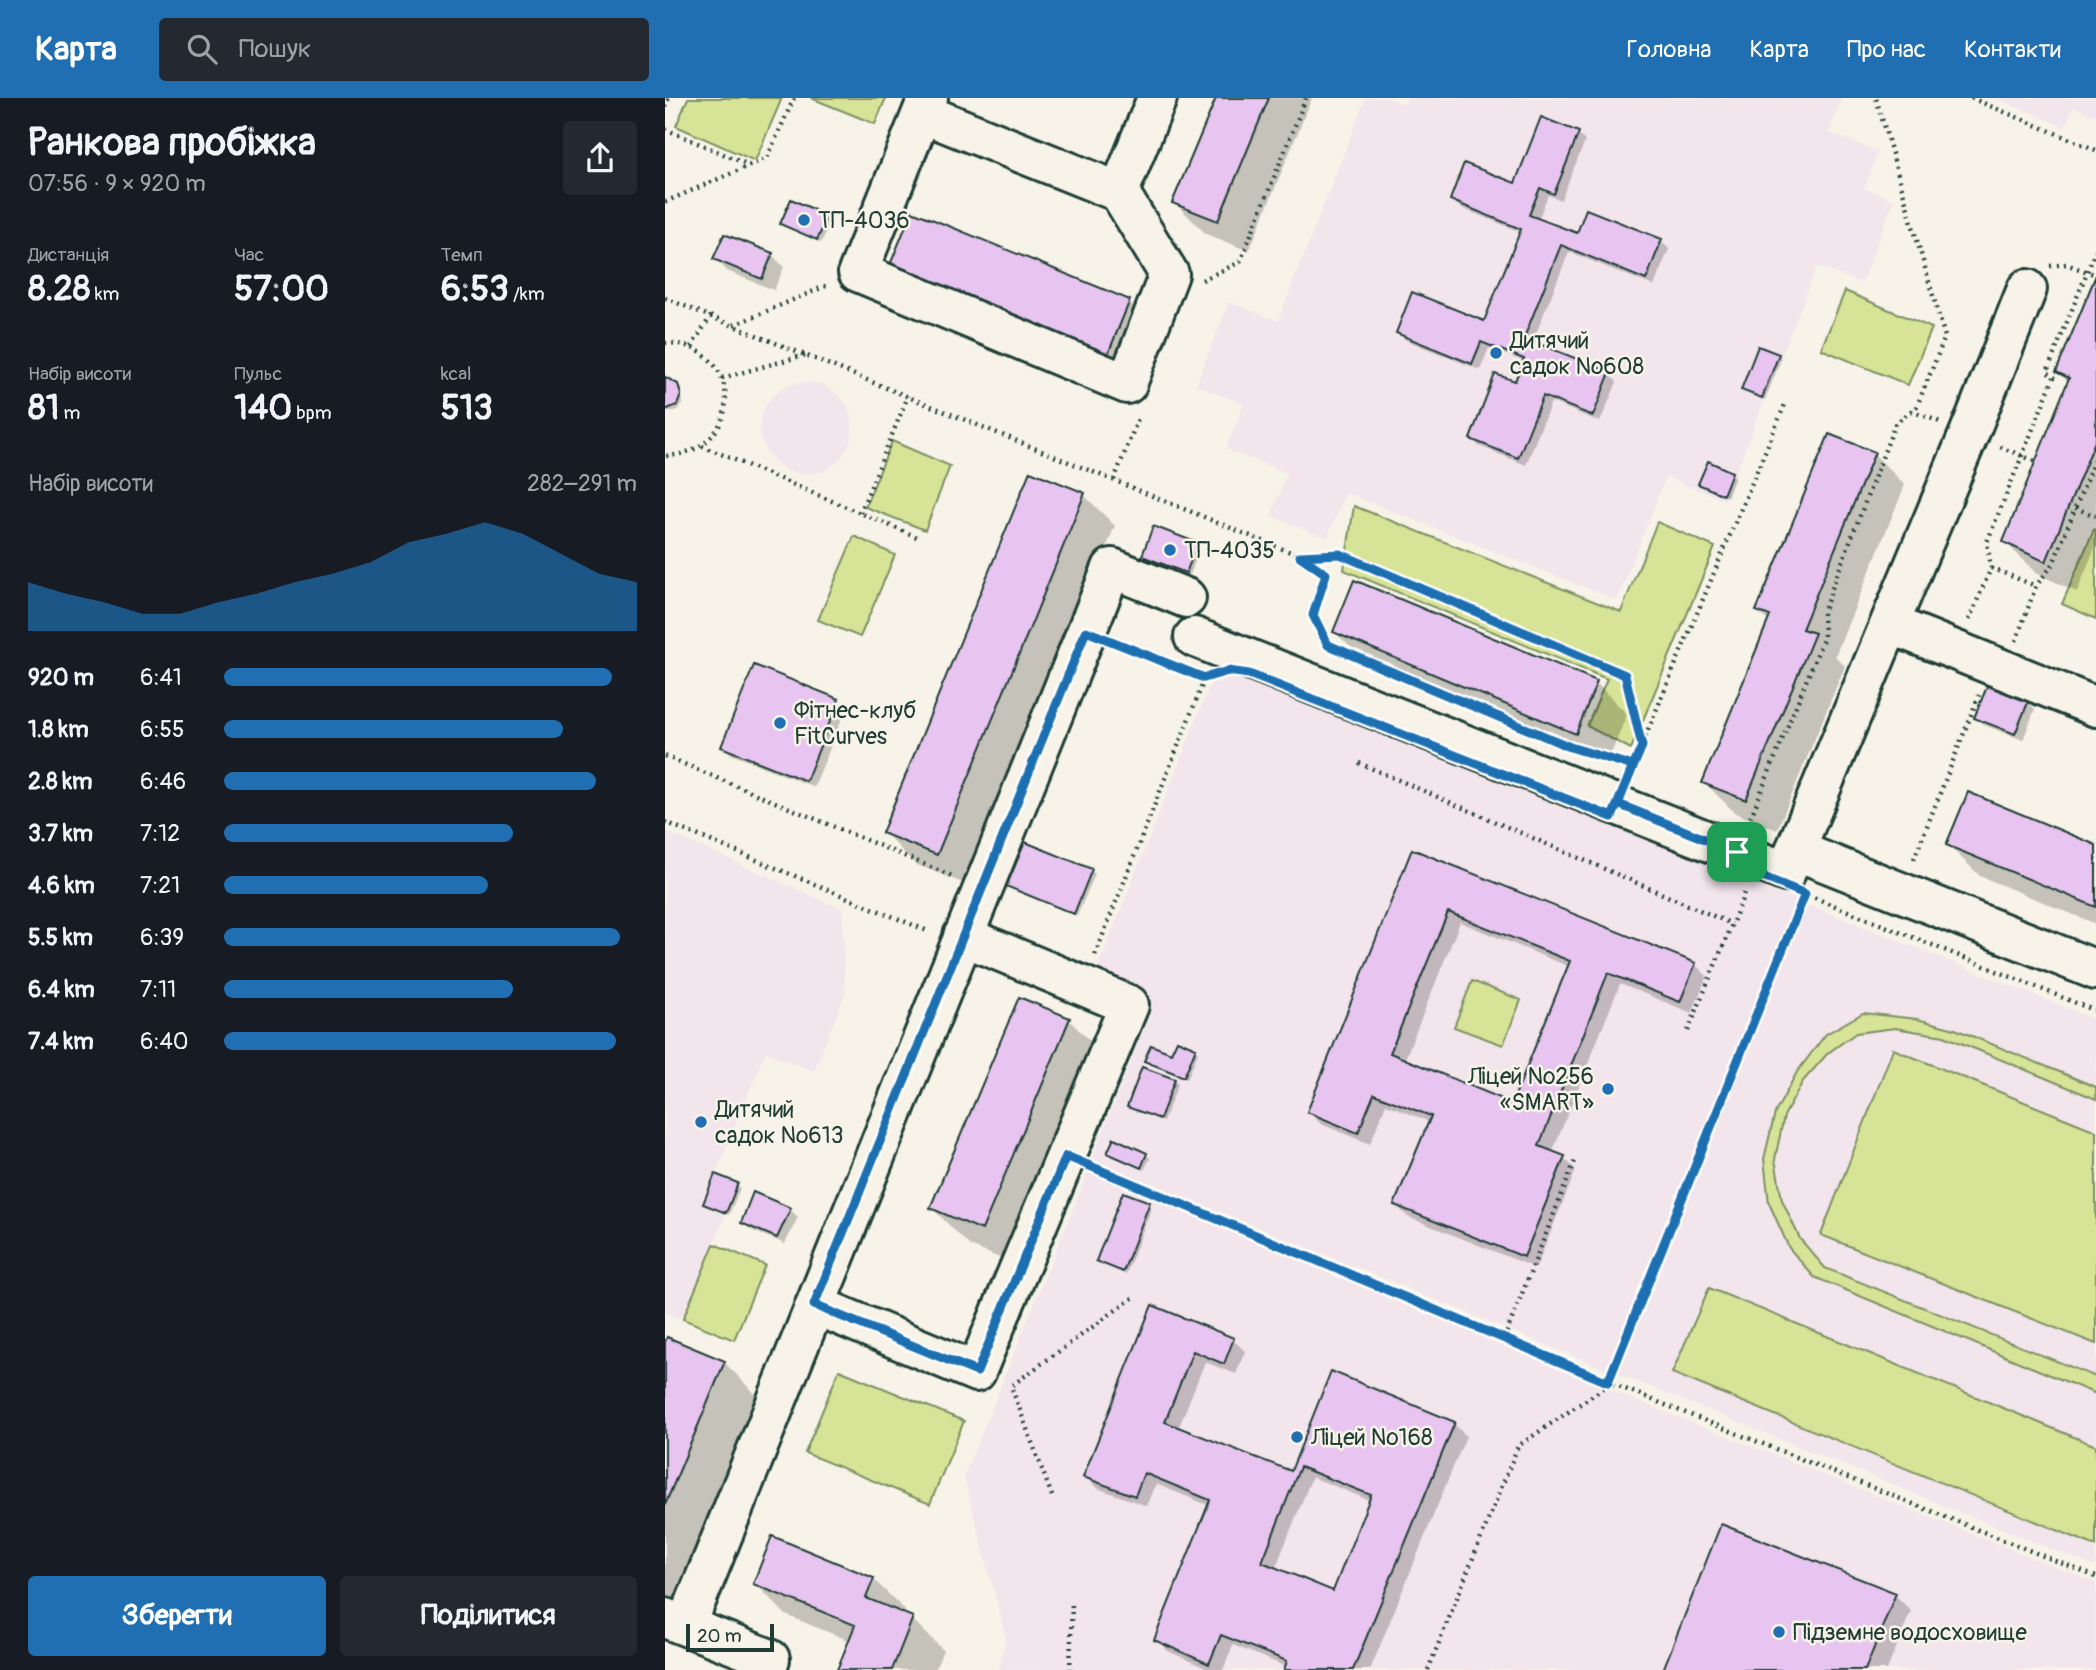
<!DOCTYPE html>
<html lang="uk">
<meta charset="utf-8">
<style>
:root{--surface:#171b24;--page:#242831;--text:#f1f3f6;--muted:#9ea1a6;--accent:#1f6fb2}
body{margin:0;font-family:Pangolin,sans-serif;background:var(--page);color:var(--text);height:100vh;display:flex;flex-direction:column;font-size:26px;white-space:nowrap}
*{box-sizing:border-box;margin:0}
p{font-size:23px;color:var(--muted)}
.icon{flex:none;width:38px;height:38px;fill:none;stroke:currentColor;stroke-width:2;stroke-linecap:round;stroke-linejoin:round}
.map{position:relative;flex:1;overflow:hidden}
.drawer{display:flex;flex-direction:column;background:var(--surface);width:665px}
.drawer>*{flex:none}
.scale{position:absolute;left:21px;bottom:18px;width:88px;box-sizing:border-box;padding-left:7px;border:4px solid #1f3d34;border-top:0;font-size:19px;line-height:24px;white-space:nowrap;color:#1f3d34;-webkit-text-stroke:5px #f7f3e8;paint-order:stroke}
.pin{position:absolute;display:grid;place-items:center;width:60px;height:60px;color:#fff;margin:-30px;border-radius:14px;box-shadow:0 4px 10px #0006}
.round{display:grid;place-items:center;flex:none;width:74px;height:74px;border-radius:7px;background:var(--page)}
.headline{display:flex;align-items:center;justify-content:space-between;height:119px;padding:0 28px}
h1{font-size:38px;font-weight:800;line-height:52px}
.figures{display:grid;grid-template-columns:repeat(3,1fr);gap:10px;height:119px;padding:7px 28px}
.figures div{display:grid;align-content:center}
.figures b{font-size:35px;font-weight:800}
.figures small{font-size:19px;font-weight:400}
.figures p{font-size:19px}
.chart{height:196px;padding:14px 28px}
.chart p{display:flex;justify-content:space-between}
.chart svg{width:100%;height:126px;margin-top:7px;fill:var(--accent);opacity:.7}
.action{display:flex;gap:14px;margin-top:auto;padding:14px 28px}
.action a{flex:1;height:80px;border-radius:7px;background:var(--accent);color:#fff;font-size:28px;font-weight:800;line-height:80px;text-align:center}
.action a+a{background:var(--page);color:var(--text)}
ul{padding:0 28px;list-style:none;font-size:23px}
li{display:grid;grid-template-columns:112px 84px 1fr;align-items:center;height:52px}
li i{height:18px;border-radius:9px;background:var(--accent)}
header{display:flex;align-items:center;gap:42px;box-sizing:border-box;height:98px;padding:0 35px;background:var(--accent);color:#fff}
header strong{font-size:33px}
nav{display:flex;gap:38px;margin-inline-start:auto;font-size:24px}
.search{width:490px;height:63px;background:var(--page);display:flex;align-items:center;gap:18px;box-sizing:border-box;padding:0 24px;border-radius:7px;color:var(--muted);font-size:26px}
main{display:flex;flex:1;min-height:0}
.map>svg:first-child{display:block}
.built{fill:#f2e5eb}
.green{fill:#d7e396;stroke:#7b9065;stroke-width:2}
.shadow{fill:#0003;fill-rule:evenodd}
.building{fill:#e8c5f1;stroke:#1f3d34;stroke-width:2;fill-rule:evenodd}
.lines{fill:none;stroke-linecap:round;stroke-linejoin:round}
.minor-casing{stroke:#1f3d34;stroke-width:44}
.path{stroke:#1f3d34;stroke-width:4.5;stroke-dasharray:2 5;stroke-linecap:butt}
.minor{stroke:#f7f3e8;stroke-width:38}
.route-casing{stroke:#fff;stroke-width:14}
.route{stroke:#1f6fb2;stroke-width:9}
.poi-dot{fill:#1f6fb2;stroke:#f7f3e8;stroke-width:2.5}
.labels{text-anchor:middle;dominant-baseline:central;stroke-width:5;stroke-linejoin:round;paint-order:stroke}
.poi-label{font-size:23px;fill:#1f3d34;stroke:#f7f3e8;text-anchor:start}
</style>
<header>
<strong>Карта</strong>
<div class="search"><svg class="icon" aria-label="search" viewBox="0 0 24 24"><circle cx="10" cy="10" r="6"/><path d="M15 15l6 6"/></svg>Пошук</div>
<nav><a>Головна</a><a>Карта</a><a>Про нас</a><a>Контакти</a></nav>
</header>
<main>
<section class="drawer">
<div class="headline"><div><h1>Ранкова пробіжка</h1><p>07:56 · 9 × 920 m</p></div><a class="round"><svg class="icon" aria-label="share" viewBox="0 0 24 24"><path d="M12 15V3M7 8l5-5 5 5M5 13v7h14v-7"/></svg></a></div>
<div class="figures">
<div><p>Дистанція</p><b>8.28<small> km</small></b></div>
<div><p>Час</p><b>57:00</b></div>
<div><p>Темп</p><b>6:53<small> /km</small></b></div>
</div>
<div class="figures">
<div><p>Набір висоти</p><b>81<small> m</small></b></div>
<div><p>Пульс</p><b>140<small> bpm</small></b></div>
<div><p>kcal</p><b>513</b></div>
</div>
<div class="chart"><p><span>Набір висоти</span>282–291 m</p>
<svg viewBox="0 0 160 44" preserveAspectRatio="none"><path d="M0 44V27L10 31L20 34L30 38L40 38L50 34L60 31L70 27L80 24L90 20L100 13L110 10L120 6L130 10L140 17L150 24L160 27V44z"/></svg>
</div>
<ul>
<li><b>920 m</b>6:41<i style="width:94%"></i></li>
<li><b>1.8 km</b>6:55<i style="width:82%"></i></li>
<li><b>2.8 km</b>6:46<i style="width:90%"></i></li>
<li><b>3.7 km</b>7:12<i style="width:70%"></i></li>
<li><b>4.6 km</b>7:21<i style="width:64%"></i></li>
<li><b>5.5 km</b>6:39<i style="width:96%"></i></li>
<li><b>6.4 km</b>7:11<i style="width:70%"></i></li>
<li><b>7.4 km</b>6:40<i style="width:95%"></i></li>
</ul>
<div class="action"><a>Зберегти</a><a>Поділитися</a></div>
</section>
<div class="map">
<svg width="1431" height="1572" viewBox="0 0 1431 1572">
<rect width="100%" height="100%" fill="#f7f3e8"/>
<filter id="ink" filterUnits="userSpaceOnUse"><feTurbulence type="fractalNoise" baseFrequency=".0143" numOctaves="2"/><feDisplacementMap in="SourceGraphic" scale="14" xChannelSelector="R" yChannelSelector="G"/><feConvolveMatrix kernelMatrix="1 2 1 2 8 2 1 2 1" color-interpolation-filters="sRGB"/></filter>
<g filter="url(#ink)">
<!-- built -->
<path class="built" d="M701,0H725L739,6L742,0H1177L1164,34L1213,54L1199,90L1229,102L1196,185L1152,168L1060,402L1001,379L952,502L681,395L662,440L606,418L622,375L561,351L579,306L531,287L564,204L613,223Z
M1331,0H1431V18L1408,9L1400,29Z
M95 330a46 46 0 1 1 92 0a46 46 0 1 1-92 0Z
M564,579L584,582L1431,922V1469L832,1227L427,1061L488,908L427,884L546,585Z
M0,733L177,811L180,896L149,973L100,954L51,1075L73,1085L18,1221L0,1214Z
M423,1074L965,1300L1431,1485V1572H334L341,1540L299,1378Z"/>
<!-- green -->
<path class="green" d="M23,0H117L90,63L11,28Z
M146,0H221L210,26Z
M1180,193L1267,230L1243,287L1156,251Z
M227,343L285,368L260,432L200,409Z
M689,408L956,514L992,424L1050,449L966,651L922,628L942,581L679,472Z
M1429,431L1431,432V521L1397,506Z
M189,438L230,457L195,539L153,522Z
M807,883L856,902L838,947L789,929Z
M1198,915L1252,921L1290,931L1431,989V1001L1279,938L1230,930L1191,935L1163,955L1138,983L1119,1018L1110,1061L1117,1102L1135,1141L1160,1170L1431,1279V1296L1149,1179L1124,1150L1104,1105L1099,1061L1110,1015L1132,974L1161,936Z
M1228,951L1431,1033V1246L1156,1137Z
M49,1146L100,1167L69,1242L18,1221Z
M1044,1190L1431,1348V1448L1007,1275Z
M174,1272L299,1323L265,1406L140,1355Z"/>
<!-- shadow -->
<path class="shadow" d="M552,0H647L584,153L541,136L509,104Z
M913,36L920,43L896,102L883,97L873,122L913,138L922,113L996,143L1004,151L989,188L904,154L867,245L944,276L952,284L935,324L886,304L861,367L814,348L807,340L851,286L860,264L824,250L815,272L741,242L733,235L820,225L856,134L794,109L787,101L851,88Z
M162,119L166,123L156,145L117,125Z
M107,157L119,169L109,192L62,173L51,161Z
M227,166L464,204L495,235L474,286Z
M1431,181V447L1412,494L1371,475L1340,444L1404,285L1393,274Z
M1113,257L1116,261L1100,302L1082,295L1078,291Z
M0,282L16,291L18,306L11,313H0Z
M1209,356L1240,387L1170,558L1180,568L1112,732L1070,715L1039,684L1104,524L1093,513Z
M1066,375L1070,379L1062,399L1035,386Z
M419,397L450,428L303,787L250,766L219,734Z
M532,447L535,450L525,477L482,461L479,458Z
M670,534L931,585L962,616L942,666L701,565Z
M173,603L181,611L149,689L66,656L58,648Z
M1363,604L1370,611L1358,642L1319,627L1311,619Z
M1304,697L1431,749V826L1315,778L1283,747Z
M748,754L1030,866L1042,878L1027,915L955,886L887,1055L899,1060L911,1072L871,1170L743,1119L731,1107L765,1024L721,1006L705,1046L656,1026L644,1014ZM795,824L905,869L848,1007L739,963Z
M426,773L430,776L412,818L343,788Z
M355,901L404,922L442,960L355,1168L305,1148L267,1110Z
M530,951L533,955L522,981L481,962Z
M509,982L513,986L498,1024L464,1008Z
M444,1055L481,1056L485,1060L479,1072Z
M72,1086L75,1090L64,1117L40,1106Z
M484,1105L487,1109L461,1176L437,1166L433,1162Z
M125,1111L133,1119L120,1146L86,1132L78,1125Z
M488,1209L568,1242L580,1253L571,1276L540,1264L513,1331L627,1376L667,1275L789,1326L801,1338L705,1572H621L622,1569L568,1547L558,1572H545L503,1553L491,1541L545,1408L491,1386L482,1408L432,1390L420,1378ZM647,1379L706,1403L669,1495L610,1471Z
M0,1248L59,1264L96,1302L10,1513L0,1509Z
M208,1481L240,1512L238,1517L247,1521L278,1552L270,1572H174L185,1543L121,1517L90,1485Z
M1230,1497L1246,1513L1222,1572H1000Z"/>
<!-- building -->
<path class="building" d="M551,0H604L553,123L507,105Z
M876,19L914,34L889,96L875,90L864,117L912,135L921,111L997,141L981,182L896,147L859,240L945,274L928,318L878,298L853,360L805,341L830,276L850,283L859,261L816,244L807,266L731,235L747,194L819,223L856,131L785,102L799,65L850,85Z
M126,101L163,118L152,142L115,126Z
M247,113L465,202L443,256L225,167Z
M59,136L108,155L97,181L48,161Z
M1431,177V341L1381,464L1338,444L1404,280L1391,274Z
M1093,248L1114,256L1097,300L1076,292Z
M0,279L13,286L16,297L12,307L0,312Z
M1164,336L1210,354L1137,531L1150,535L1081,702L1037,685L1105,518L1091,513Z
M1043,363L1067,374L1058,397L1033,386Z
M365,373L420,395L272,757L217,735Z
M488,428L533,445L521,475L477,458Z
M689,482L932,583L911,636L668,534Z
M89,567L174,601L141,683L56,649Z
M1323,586L1364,602L1350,636L1309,620Z
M1303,694L1431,747V809L1281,747Z
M360,744L427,771L409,816L341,788Z
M747,751L1031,865L1015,904L943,875L874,1048L900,1058L859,1159L729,1107L766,1018L709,996L693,1035L642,1014ZM783,814L905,863L847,1005L725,955Z
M354,899L405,920L317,1132L265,1110Z
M512,942L531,950L519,979L479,963L486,947L506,955Z
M477,969L510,981L495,1021L462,1009Z
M449,1040L482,1055L476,1070L442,1055Z
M50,1076L73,1085L61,1115L38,1106Z
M88,1094L126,1110L112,1140L76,1125Z
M458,1094L485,1104L458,1174L431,1163Z
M487,1207L569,1240L559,1266L528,1253L500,1324L626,1373L666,1273L790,1324L688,1572H619L622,1563L556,1537L544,1566L489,1542L545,1402L479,1375L470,1398L418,1379ZM635,1369L706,1397L668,1493L597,1464Z
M2,1239L60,1263L0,1407V1244Z
M1056,1426L1231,1495L1200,1572H998Z
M107,1438L209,1480L201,1500L248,1519L227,1572H172L190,1527L88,1486Z"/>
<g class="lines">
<!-- minor casing -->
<g class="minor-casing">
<path id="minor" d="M257,15L454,94L504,176L462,286L193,174L263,0
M454,94L492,0
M1225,526L1431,609
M529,539L1121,774L1304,336L1362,191
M1130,752L1431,872
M150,1207L311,1274L464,907L298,838
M0,1520L105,1561L101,1572
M21,1528L447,470L521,500"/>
</g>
<!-- path -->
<path class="path" d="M1306,0L1431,52
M0,9L4,0
M0,31L84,67
M0,104L102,60L129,0
M1385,168L1401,166L1431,177
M537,182L575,164L641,0
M0,200L635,458L675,456L959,577L977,648
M69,227L163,187
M0,245C78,244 84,354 0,358
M26,249L46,218
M57,280L140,257
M1246,313L1275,324
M37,348L252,439
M1335,349L1370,363
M449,382L474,318
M1410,410L1431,418
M195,415L243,298
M635,458L661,476L648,517L663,547L905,649L968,668
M1326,470L1371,488
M1304,522L1326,470L1322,444L1389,279L1382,274L1431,152
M1351,543L1371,488L1388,466L1431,358
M452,545L509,568
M0,658L287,778
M694,665L1067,826
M964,677L1121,304
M0,724L265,834
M1083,726L1159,539L1158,514L1230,326L1252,308L1280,239L1211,0
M1249,761L1314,597
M1143,797L1431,913
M430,857L540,580
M1023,933L1081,792
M431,1070L943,1284L1431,1479
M839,1241L910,1063
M387,1398L346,1288L469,1199
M405,1572L407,1504
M763,1572L853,1348L940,1289L1137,803"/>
<!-- minor -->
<use href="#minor" class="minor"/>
</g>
</g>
<g class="lines" filter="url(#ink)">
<!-- route casing -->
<g class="route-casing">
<path id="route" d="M1072,754L953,706L968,668L905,649L663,547L648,517L661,476L635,458L675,456L960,577L977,648L947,719L584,576L563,573L539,580L421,533L149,1207L312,1274L401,1058L943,1284L1140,796L1067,766L1072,754"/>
</g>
<!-- route -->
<use href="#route" class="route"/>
</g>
<!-- markers -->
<g class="poi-dot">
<circle cx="139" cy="122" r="7"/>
<circle cx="831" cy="255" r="7"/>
<circle cx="505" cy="452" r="7"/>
<circle cx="115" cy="625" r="7"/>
<circle cx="943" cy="991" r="7"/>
<circle cx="36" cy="1024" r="7"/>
<circle cx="632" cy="1339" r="7"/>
<circle cx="1114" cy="1534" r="7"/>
</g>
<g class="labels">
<!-- poi labels -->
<g class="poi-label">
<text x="153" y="122">ТП-4036</text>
<text x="845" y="242">Дитячий<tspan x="845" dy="26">садок №608</tspan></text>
<text x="519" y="452">ТП-4035</text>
<text x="129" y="612">Фітнес-клуб<tspan x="129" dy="26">FitCurves</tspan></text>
<text x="929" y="978" text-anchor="end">Ліцей №256<tspan x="929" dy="26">«SMART»</tspan></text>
<text x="50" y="1011">Дитячий<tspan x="50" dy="26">садок №613</tspan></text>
<text x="646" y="1339">Ліцей №168</text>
<text x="1128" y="1534">Підземне водосховище</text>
</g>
</g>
</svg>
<div class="scale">20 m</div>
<div class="pin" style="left:1072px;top:754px;background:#1e9e55"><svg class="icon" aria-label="arrive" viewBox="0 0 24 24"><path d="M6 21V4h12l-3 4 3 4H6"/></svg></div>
</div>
</main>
